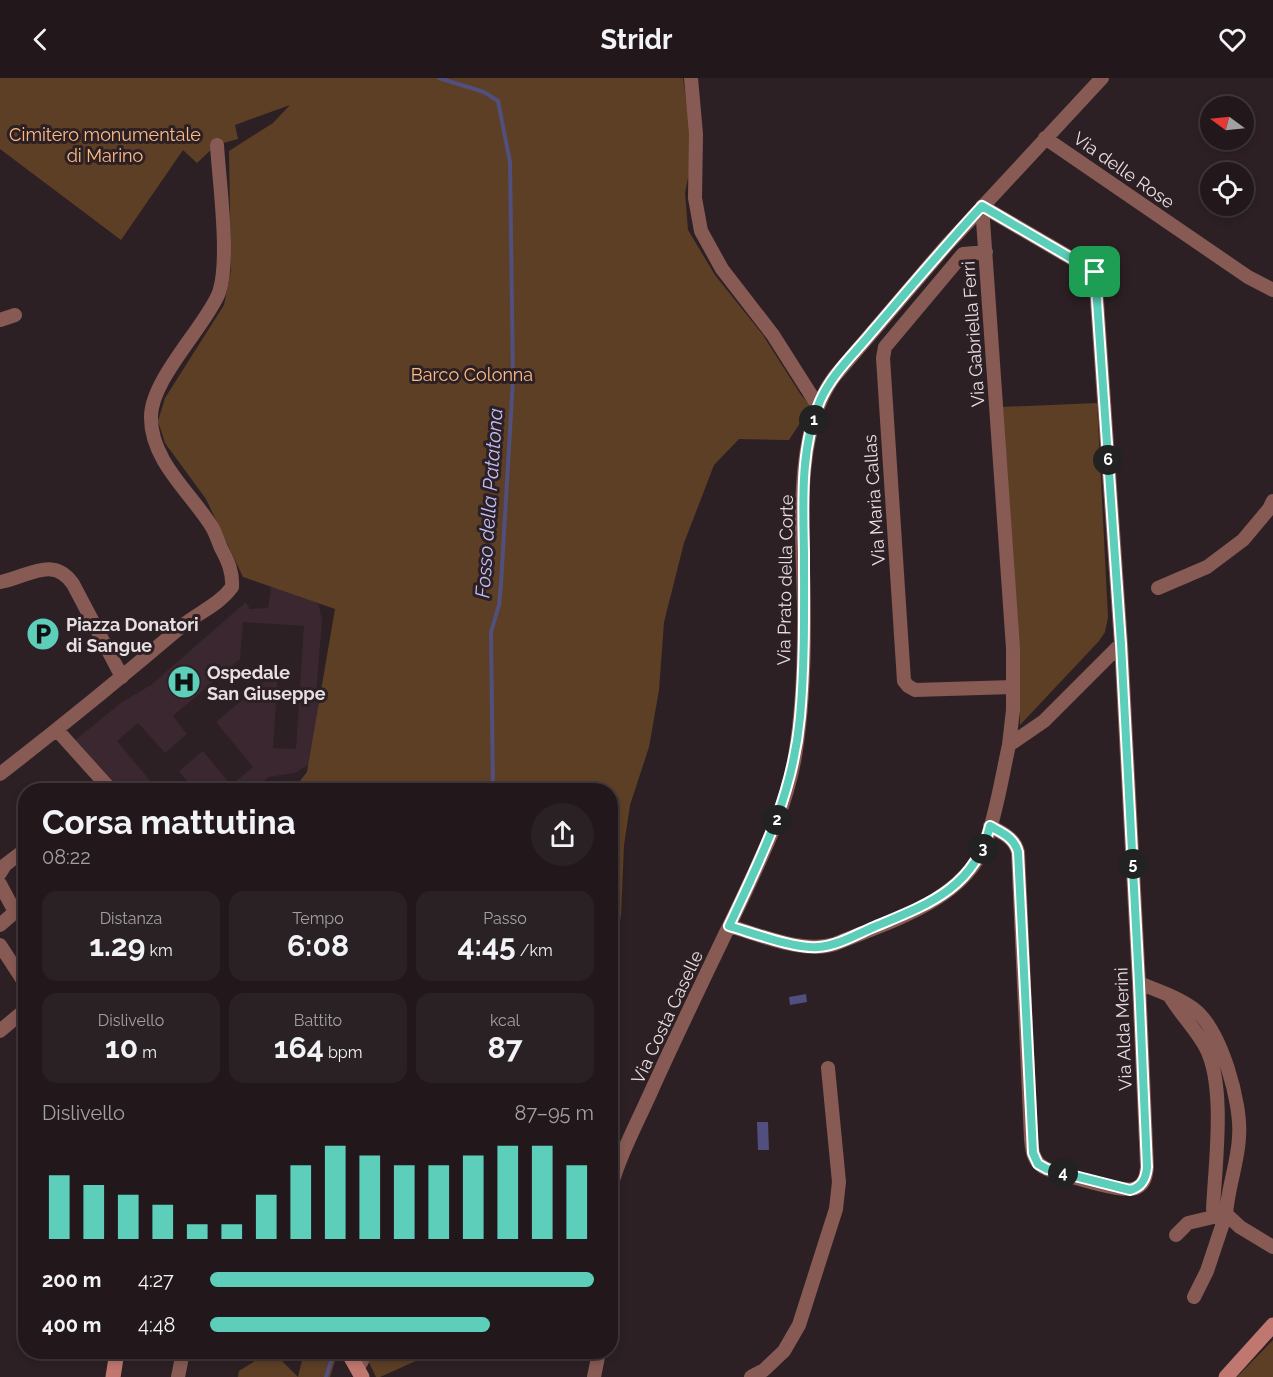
<!DOCTYPE html>
<html lang="it">
<meta charset="utf-8">
<style>
:root{--surface:#22181c;--page:#2a2125;--text:#f1f3f6;--muted:#a2a0a3;--line:#3f373b;--accent:#5cceba}
body{margin:0;font-family:Raleway,sans-serif;background:var(--page);color:var(--text);height:100vh;display:flex;flex-direction:column;font-size:22px;white-space:nowrap}
*{box-sizing:border-box;margin:0}
p{font-size:20px;color:var(--muted)}
.icon{flex:none;width:33px;height:33px;fill:none;stroke:currentColor;stroke-width:2;stroke-linecap:round;stroke-linejoin:round}
.map{position:relative;flex:1;overflow:hidden}
.drawer{position:absolute;left:18px;top:705px;width:600px;height:576px;display:flex;flex-direction:column;background:var(--surface);border-radius:24px;box-shadow:0 3px 9px #0003,0 0 0 2px var(--line)}
.drawer>*{flex:none}
.needle{width:39px;rotate:285deg}
.buttons{position:absolute;left:1200px;top:18px;display:grid;gap:12px}
.buttons a{display:grid;place-items:center;width:54px;height:54px;border-radius:50%;background:var(--surface);box-shadow:0 3px 9px #0003,0 0 0 2px var(--line);font-size:30px}
.pin{position:absolute;display:grid;place-items:center;width:51px;height:51px;color:#fff;margin:-26px;border-radius:12px;box-shadow:0 3px 9px #0006}
.km{position:absolute;width:30px;height:30px;margin:-15px;border-radius:50%;background:#222;color:#fff;font-size:16px;line-height:30px;text-align:center}
.round{display:grid;place-items:center;flex:none;width:63px;height:63px;border-radius:32px;background:var(--page)}
.summary{display:flex;align-items:center;justify-content:space-between;height:102px;padding:0 24px}
h1{font-size:33px;font-weight:700;line-height:45px}
.figures{display:grid;grid-template-columns:repeat(3,1fr);gap:9px;height:102px;padding:6px 24px}
.figures div{display:grid;align-content:center;border-radius:15px;background:var(--page);text-align:center}
.figures b{font-size:30px;font-weight:700}
.figures small{font-size:16px;font-weight:400}
.figures p{font-size:16px}
.chart{height:168px;padding:12px 24px}
.chart p{display:flex;justify-content:space-between}
.chart svg{width:100%;height:108px;margin-top:6px;stroke:var(--accent);stroke-width:6}
ul{padding:0 24px;list-style:none;font-size:20px}
li{display:grid;grid-template-columns:96px 72px 1fr;align-items:center;height:45px}
li i{height:15px;border-radius:8px;background:var(--accent)}
header{display:flex;justify-content:space-between;align-items:center;height:78px;padding:0 24px;background:var(--surface);font-size:27px;font-weight:700}
.map>svg:first-child{display:block}
.built{fill:#3a272f}
.green{fill:#5d3f25}
.water{fill:#504f7e}
.lines{fill:none;stroke-linecap:round;stroke-linejoin:round}
.stream{stroke:#504f7e;stroke-width:4}
.minor{stroke:#875a54;stroke-width:14}
.secondary{stroke:#bf776f;stroke-width:15}
.route-casing{stroke:#fff;stroke-width:12}
.route{stroke:#5cceba;stroke-width:8}
.labels{text-anchor:middle;dominant-baseline:central;stroke-width:6;stroke-linejoin:round;paint-order:stroke}
.park-label{font-size:18px;fill:#fdbb82;stroke:#2d2025}
.street-label{font-size:18px;fill:#e8dfe2;stroke:#2d2025}
.poi-label{font-size:18px;font-weight:bold;fill:#e8dfe2;stroke:#2d2025;text-anchor:start}
.water-label{font-size:20px;font-style:italic;fill:#bfc0fc;stroke:#2d2025}
</style>
<header><svg class="icon" aria-label="back" viewBox="0 0 24 24"><path d="M15 5l-7 7 7 7"/></svg>Stridr<svg class="icon" aria-label="heart" viewBox="0 0 24 24"><path d="M12 20l-8-8c-3-5 5-10 8-4 3-6 11-1 8 4z"/></svg></header>
<div class="map">
<svg width="1273" height="1299" viewBox="0 0 1273 1299">
<rect width="100%" height="100%" fill="#2d2025"/>
<!-- built -->
<path class="built" d="M273,495L312,515L319,528L322,543L316,616L322,645L317,674L308,687L295,695L268,699L257,712H188L192,709L179,693L203,673L231,707L253,689L216,644L278,592L273,670L296,671L304,548L243,544L240,581L173,638L187,656L165,675L138,645L117,663L158,712H118L74,663L122,624L151,607L246,524L250,531L268,530Z"/>
<!-- green -->
<path class="green" d="M0,0H683L693,75L685,115L688,152L715,197L763,257L801,317L811,328L789,362L739,361L714,387L684,465L664,544L659,612L649,669L630,727L624,767L621,837L611,897L610,712H293L307,694L335,531L243,499L206,421L165,365L158,343L165,320L224,227L231,192L229,73L273,45L290,27L235,47L238,61L216,67L197,85L183,72L121,162L0,71Z
M1097,325L1108,539L1105,554L1099,563L1020,647V618L1002,329Z
M1273,1262V1299H1237Z
M269,1274H273L298,1299L304,1274H338L330,1299H238L239,1293Z
M364,1274H436L380,1299H376Z"/>
<!-- water -->
<path class="water" d="M806,916L807,924L790,927L789,919Z
M757,1044H768L769,1072H758Z"/>
<g class="lines">
<!-- stream -->
<path class="stream" d="M439,0L484,14L498,23L510,84L513,302L501,506L499,527L491,554L493,712
M326,1299L334,1274"/>
<!-- minor -->
<path class="minor" d="M691,0L696,56L695,120L701,153L722,191L773,257L818,328
M1045,60L1248,199L1273,212
M986,174L963,176L885,269L883,280L904,603L908,608L915,612L1013,609
M0,242L15,237
M0,504C26,500 53,476 73,506L122,599
M1158,510L1207,489L1243,462L1269,431L1273,423
M57,652L111,712
M1009,667L1013,632V570L982,128L1095,194L1121,566
M0,696C62,648 122,599 182,548C199,534 219,527 232,509C233,494 228,483 221,470C218,463 216,456 212,449C191,415 151,383 151,340C150,303 203,251 218,217C231,186 219,103 217,67
M0,795L5,787L26,771
M0,806L15,834L0,847
M729,848C761,857 803,876 835,866C887,844 963,824 985,766C996,738 1002,698 1009,667L1044,643L1121,566L1139,905L1147,1089C1146,1098 1145,1106 1136,1110C1124,1116 1063,1096 1047,1091C1034,1086 1032,1074 1031,1061L1018,774C1014,759 1002,755 990,748
M0,867L26,907
M1139,905C1158,913 1178,919 1194,931C1221,952 1242,1025 1239,1059C1238,1084 1228,1109 1226,1136L1240,1149L1273,1169
M1169,917C1180,936 1196,951 1206,970C1226,1009 1215,1087 1213,1131
M0,953L26,931
M610,1112C619,1079 636,1047 650,1016C680,949 712,884 743,819C764,774 787,727 795,678C802,636 804,591 804,547C805,473 789,361 834,299L946,168L1102,0
M1176,1157L1188,1145L1226,1136
M610,1184V1202
M1194,1219L1207,1193L1226,1136
M357,1289C363,1284 364,1281 360,1274
M178,1299L183,1274
M594,1299L599,1274
M751,1299L764,1292L784,1273L799,1247L836,1131L839,1104L828,990"/>
<!-- secondary -->
<path class="secondary" d="M348,1274L362,1299
M113,1299L117,1274
M1226,1299L1273,1247"/>
</g>
<g class="lines">
<!-- route casing -->
<g class="route-casing">
<path id="route" d="M982,128L1095,194L1121,566L1139,905L1147,1089C1146,1101 1142,1109 1130,1112L1047,1091L1038,1086L1033,1075L1018,774C1014,759 1002,755 990,748C975,810 927,827 874,849C857,856 837,868 818,869C795,871 753,855 729,848C762,778 793,717 800,639C805,585 804,530 804,475C803,425 800,370 820,323C831,297 854,276 872,254C908,212 944,169 982,128Z"/>
</g>
<!-- route -->
<use href="#route" class="route"/>
</g>
<!-- icons -->
<defs>
<g id="parking-disc" transform="scale(1.725)"><circle r="9.5" fill="#5cceba" stroke="#2d2025"/><path d="M-3.5-5.5H1a3.5 3.5 0 0 1 0 7H-1V5.5H-3.5ZM-1-3.4V-.6H.8a1.4 1.4 0 0 0 0-2.8Z" fill="#111"/></g>
<g id="hospital-disc" transform="scale(1.725)"><circle r="9.5" fill="#5cceba" stroke="#2d2025"/><path d="M-5-5h3v3.5h4V-5h3V5h-3V1.5h-4V5h-3Z" fill="#111"/></g>
</defs>
<g fill-rule="evenodd">
<use href="#parking-disc" x="43" y="556"/>
<use href="#hospital-disc" x="184" y="604"/>
</g>
<g class="labels">
<!-- park labels -->
<g class="park-label">
<text x="105" y="56">Cimitero monumentale<tspan x="105" dy="21">di Marino</tspan></text>
<text x="472" y="296">Barco Colonna</text>
</g>
<!-- street labels -->
<g class="street-label">
<text transform="translate(1124 92) rotate(35)">Via delle Rose</text>
<text transform="translate(973 256) rotate(-94)">Via Gabriella Ferri</text>
<text transform="translate(874 422) rotate(-94)">Via Maria Callas</text>
<text transform="translate(785 502) rotate(-89)">Via Prato della Corte</text>
<text transform="translate(667 939) rotate(-65)">Via Costa Caselle</text>
<text transform="translate(1123 951) rotate(-92)">Via Alda Merini</text>
</g>
<!-- poi labels -->
<g class="poi-label">
<text x="66" y="546">Piazza Donatori<tspan x="66" dy="21">di Sangue</tspan></text>
<text x="207" y="594">Ospedale<tspan x="207" dy="21">San Giuseppe</tspan></text>
</g>
<!-- water labels -->
<g class="water-label">
<text transform="translate(489 425) rotate(-86)">Fosso della Patatona</text>
</g>
</g>
</svg>
<div class="buttons">
<a><svg class="needle" viewBox="-14 -14 28 28"><path d="M0-13l5 13h-10z" fill="#e53935"/><path d="M0 13l5-13h-10z" fill="#a2a0a3"/></svg></a>
<a><svg class="icon" aria-label="locate" viewBox="0 0 24 24"><circle cx="12" cy="12" r="6"/><path d="M12 2v4M12 18v4M2 12h4M18 12h4"/></svg></a>
</div>
<div class="pin" style="left:1095px;top:194px;background:#1e9e55"><svg class="icon" aria-label="arrive" viewBox="0 0 24 24"><path d="M6 21V4h12l-3 4 3 4H6"/></svg></div>
<b class="km" style="left:814px;top:342px">1</b>
<b class="km" style="left:777px;top:742px">2</b>
<b class="km" style="left:983px;top:771px">3</b>
<b class="km" style="left:1063px;top:1095px">4</b>
<b class="km" style="left:1133px;top:786px">5</b>
<b class="km" style="left:1108px;top:382px">6</b>
<section class="drawer">
<div class="summary"><div><h1>Corsa mattutina</h1><p>08:22</p></div><a class="round"><svg class="icon" aria-label="share" viewBox="0 0 24 24"><path d="M12 15V3M7 8l5-5 5 5M5 13v7h14v-7"/></svg></a></div>
<div class="figures">
<div><p>Distanza</p><b>1.29<small> km</small></b></div>
<div><p>Tempo</p><b>6:08</b></div>
<div><p>Passo</p><b>4:45<small> /km</small></b></div>
</div>
<div class="figures">
<div><p>Dislivello</p><b>10<small> m</small></b></div>
<div><p>Battito</p><b>164<small> bpm</small></b></div>
<div><p>kcal</p><b>87</b></div>
</div>
<div class="chart"><p><span>Dislivello</span>87–95 m</p>
<svg viewBox="0 0 160 44" preserveAspectRatio="none"><path d="M5 44V18M15 44V22M25 44V26M35 44V30M45 44V38M55 44V38M65 44V26M75 44V14M85 44V6M95 44V10M105 44V14M115 44V14M125 44V10M135 44V6M145 44V6M155 44V14"/></svg>
</div>
<ul>
<li><b>200 m</b>4:27<i style="width:100%"></i></li>
<li><b>400 m</b>4:48<i style="width:73%"></i></li>
</ul>
</section>
</div>
